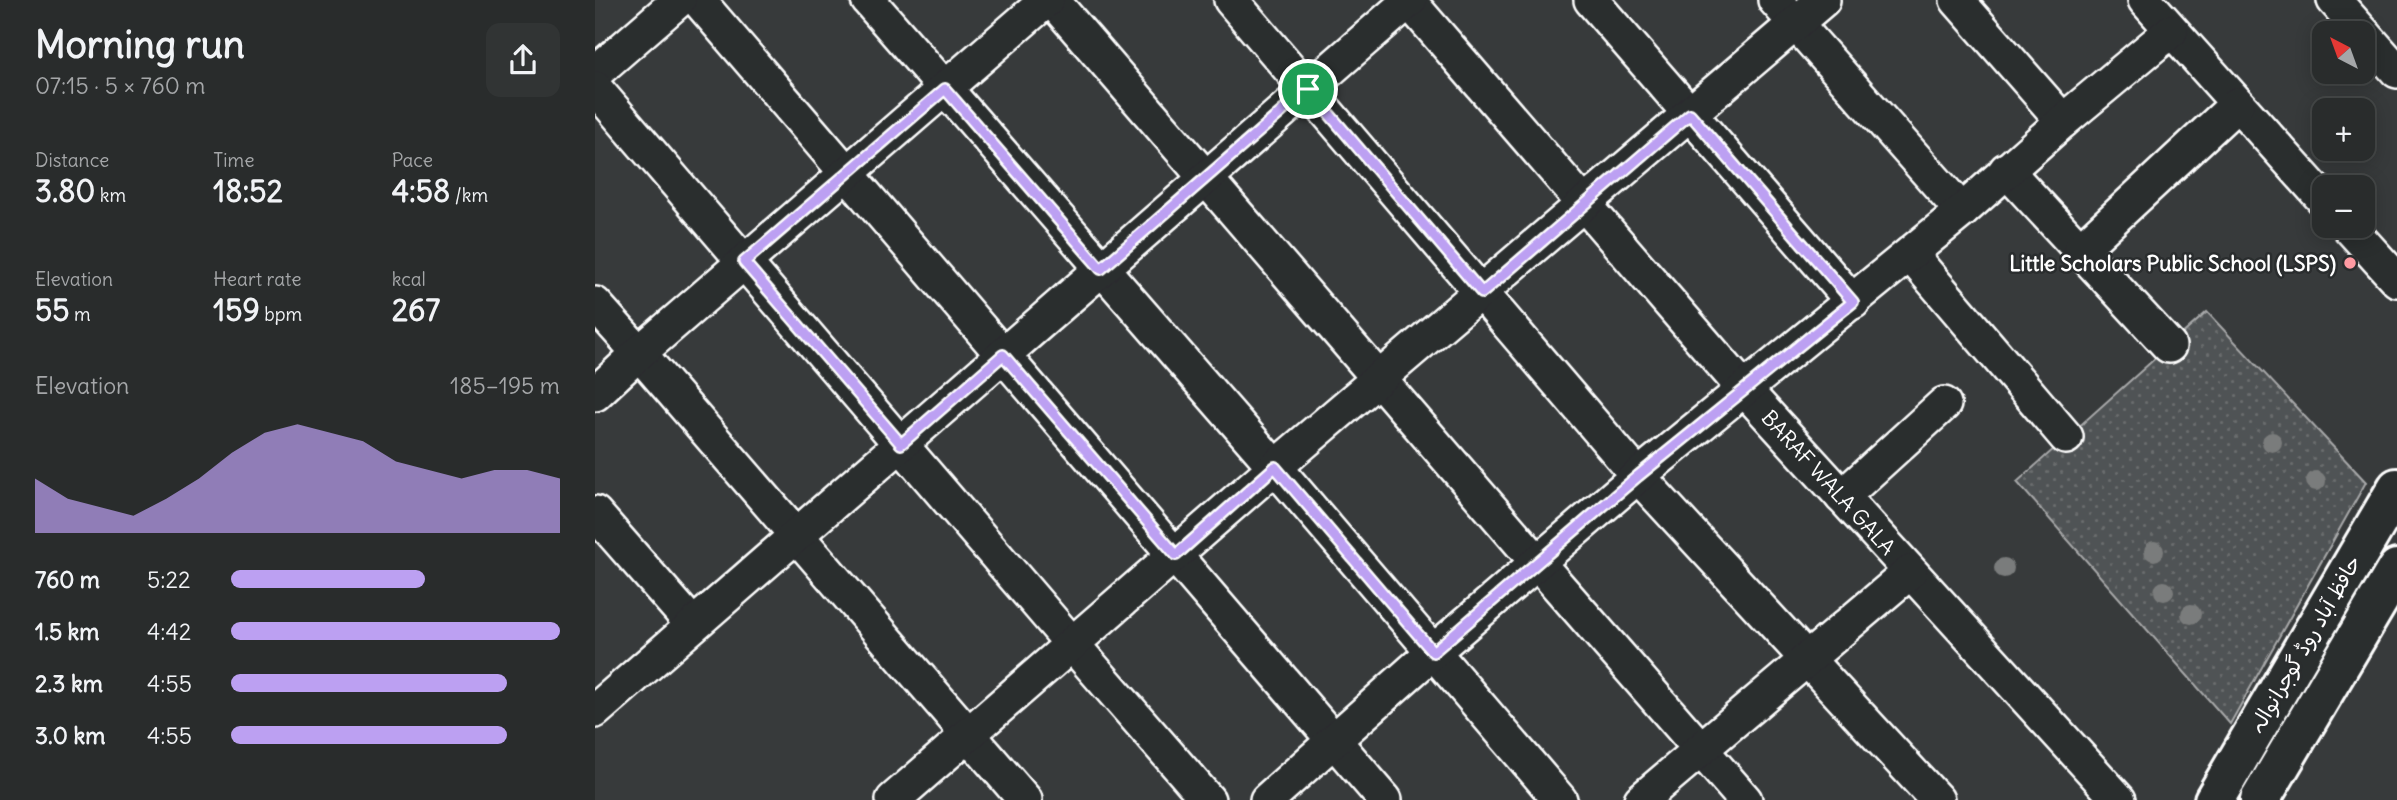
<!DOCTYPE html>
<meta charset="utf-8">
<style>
:root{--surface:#292c2c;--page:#313434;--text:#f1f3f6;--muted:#a5a7a9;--line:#454848;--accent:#bca0f2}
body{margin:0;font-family:Delius,"Playpen Sans Arabic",sans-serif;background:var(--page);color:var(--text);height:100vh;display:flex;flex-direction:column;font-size:26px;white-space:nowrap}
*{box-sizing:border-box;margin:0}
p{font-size:23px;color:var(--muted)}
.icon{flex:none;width:38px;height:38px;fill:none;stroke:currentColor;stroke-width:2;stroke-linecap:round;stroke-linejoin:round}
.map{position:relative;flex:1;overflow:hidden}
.details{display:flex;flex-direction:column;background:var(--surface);width:595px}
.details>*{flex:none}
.needle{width:46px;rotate:319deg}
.fabs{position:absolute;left:1717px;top:21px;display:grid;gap:14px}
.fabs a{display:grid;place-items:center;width:63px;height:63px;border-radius:14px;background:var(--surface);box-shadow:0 4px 18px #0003,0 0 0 2px var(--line);font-size:35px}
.pin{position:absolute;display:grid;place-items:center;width:60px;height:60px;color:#fff;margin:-30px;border:4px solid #fff;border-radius:50%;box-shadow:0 2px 7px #0007}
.round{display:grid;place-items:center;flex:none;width:74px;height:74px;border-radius:14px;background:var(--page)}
.head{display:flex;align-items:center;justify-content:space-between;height:119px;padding:0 35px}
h1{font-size:38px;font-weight:700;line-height:52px}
.figures{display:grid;grid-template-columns:repeat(3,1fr);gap:10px;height:119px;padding:7px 35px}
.figures div{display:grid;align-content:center}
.figures b{font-size:30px;font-weight:700}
.figures small{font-size:19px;font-weight:400}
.figures p{font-size:19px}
.chart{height:196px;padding:14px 35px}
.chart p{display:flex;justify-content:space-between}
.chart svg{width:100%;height:126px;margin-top:7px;fill:var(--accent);opacity:.7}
ul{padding:0 35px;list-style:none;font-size:23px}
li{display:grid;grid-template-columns:112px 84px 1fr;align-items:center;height:52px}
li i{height:18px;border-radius:9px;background:var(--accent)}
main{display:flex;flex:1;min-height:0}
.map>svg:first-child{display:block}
.grass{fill:url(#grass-dots);stroke:#a8a9aa;stroke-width:2}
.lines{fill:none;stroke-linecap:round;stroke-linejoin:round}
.minor-casing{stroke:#fff;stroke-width:38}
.major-casing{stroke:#fff;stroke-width:44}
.minor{stroke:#2a2d2e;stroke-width:33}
.major{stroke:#2a2d2e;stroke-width:38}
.tree{fill:#7a7c7c}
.route-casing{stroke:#fff;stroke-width:14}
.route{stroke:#bca0f2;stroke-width:9}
.poi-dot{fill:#ff9aa2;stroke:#2a2d2e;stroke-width:2.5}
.labels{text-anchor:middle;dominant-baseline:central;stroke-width:5;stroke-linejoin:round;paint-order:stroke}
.poi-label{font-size:21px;font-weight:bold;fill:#fff;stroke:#2a2d2e;text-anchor:end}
.street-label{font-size:21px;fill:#fff;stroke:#2a2d2e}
</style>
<main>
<section class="details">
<div class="head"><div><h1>Morning run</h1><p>07:15 · 5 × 760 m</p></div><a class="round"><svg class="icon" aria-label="share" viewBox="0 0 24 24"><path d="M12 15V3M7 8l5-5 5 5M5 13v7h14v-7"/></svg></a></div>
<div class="figures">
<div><p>Distance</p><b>3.80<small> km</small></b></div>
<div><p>Time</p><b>18:52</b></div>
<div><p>Pace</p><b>4:58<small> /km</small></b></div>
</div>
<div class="figures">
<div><p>Elevation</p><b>55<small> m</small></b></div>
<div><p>Heart rate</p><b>159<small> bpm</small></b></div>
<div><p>kcal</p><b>267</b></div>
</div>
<div class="chart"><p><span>Elevation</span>185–195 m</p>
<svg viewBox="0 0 160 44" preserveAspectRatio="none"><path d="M0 44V25L10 32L20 35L30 38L40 32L50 25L60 16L70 9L80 6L90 9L100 12L110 19L120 22L130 25L140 22L150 22L160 25V44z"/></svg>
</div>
<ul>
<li><b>760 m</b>5:22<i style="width:59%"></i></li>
<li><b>1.5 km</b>4:42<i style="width:100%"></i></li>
<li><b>2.3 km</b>4:55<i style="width:84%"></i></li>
<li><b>3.0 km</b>4:55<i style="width:84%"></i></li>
</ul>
</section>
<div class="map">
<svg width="1802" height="800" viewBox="0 0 1802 800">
<defs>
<pattern id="grass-dots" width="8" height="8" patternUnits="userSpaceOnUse" patternTransform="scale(1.75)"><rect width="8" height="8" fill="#505354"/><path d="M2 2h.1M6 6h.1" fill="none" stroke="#6a6d6e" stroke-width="1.8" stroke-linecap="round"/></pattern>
</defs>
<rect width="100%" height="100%" fill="#373a3b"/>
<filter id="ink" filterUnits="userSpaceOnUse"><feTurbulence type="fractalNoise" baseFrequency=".0143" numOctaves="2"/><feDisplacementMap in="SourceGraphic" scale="14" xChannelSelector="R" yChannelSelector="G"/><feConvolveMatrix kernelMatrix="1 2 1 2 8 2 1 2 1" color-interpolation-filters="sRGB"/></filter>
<g filter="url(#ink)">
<!-- grass -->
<path class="grass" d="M1612,312L1771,482L1635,724L1422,482Z"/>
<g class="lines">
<!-- minor casing -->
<g class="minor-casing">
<g id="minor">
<path d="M103,0L790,800"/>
<path d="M273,0L680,467L965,800"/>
<path d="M457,0L942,562L1150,800"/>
<path d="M636,0L1043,476L1342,800"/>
<path id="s1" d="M813,0L1149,389L1524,800"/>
<path d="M996,0L1258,302"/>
<path d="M1180,0L1367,211"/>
<path d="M1362,0L1468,121"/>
<path d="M1550,0L1729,200"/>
<path d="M1739,0L1802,71"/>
<path d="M0,73L84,0"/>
<path d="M0,88L477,644L613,800"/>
<path d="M1411,170L1574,346"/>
<path d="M1753,226L1802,280"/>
<path d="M1485,250L1642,104"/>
<path d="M1315,254L1471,437"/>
<path d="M0,304L44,353L430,800"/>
<path d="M0,394L44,353L452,0"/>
<path d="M1247,497L1349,404"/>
<path d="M0,513L98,625"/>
<path d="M0,711L815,0"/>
<path d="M298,800L680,467L1228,0"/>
<path d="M672,800L838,652L1043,476L1367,211L1468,121L1576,31"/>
<path d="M1046,800L1315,572"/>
</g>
</g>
<!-- major casing -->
<g class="major-casing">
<path id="major" d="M1619,800L1802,488
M1665,800L1802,569"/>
</g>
<!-- minor -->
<use href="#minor" class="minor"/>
<!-- major -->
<use href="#major" class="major"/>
</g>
<!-- trees -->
<g class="tree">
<circle cx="1677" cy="442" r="10"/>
<circle cx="1721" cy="481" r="10"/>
<circle cx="1559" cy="551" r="10"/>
<circle cx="1409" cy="568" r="10"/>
<circle cx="1569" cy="591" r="10"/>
<circle cx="1596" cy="614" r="10"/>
</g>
</g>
<g class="lines" filter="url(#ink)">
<!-- route casing -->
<g class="route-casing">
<path id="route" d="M350,89L506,269L713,89L887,293L1095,114L1258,302L1043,476L838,652L680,467L581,555L408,355L306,444L149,262Z"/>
</g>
<!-- route -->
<use href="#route" class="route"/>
</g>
<!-- markers -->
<circle class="poi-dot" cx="1755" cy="263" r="7"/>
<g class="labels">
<!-- poi labels -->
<g class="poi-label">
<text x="1741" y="263">Little Scholars Public School (LSPS)</text>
</g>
<!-- street labels -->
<g class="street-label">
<text stroke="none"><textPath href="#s1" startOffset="640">BARAF WALA GALA</textPath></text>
<text transform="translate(1710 644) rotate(-60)">حافظ آباد روڈ گوجرانوالہ</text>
</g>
</g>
</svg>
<div class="fabs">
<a><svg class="needle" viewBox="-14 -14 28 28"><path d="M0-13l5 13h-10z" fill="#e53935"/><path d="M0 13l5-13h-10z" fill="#a5a7a9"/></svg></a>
<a>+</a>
<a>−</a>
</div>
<div class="pin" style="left:713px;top:89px;background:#1e9e55"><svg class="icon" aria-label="arrive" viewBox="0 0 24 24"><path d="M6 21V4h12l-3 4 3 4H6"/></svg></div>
</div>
</main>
